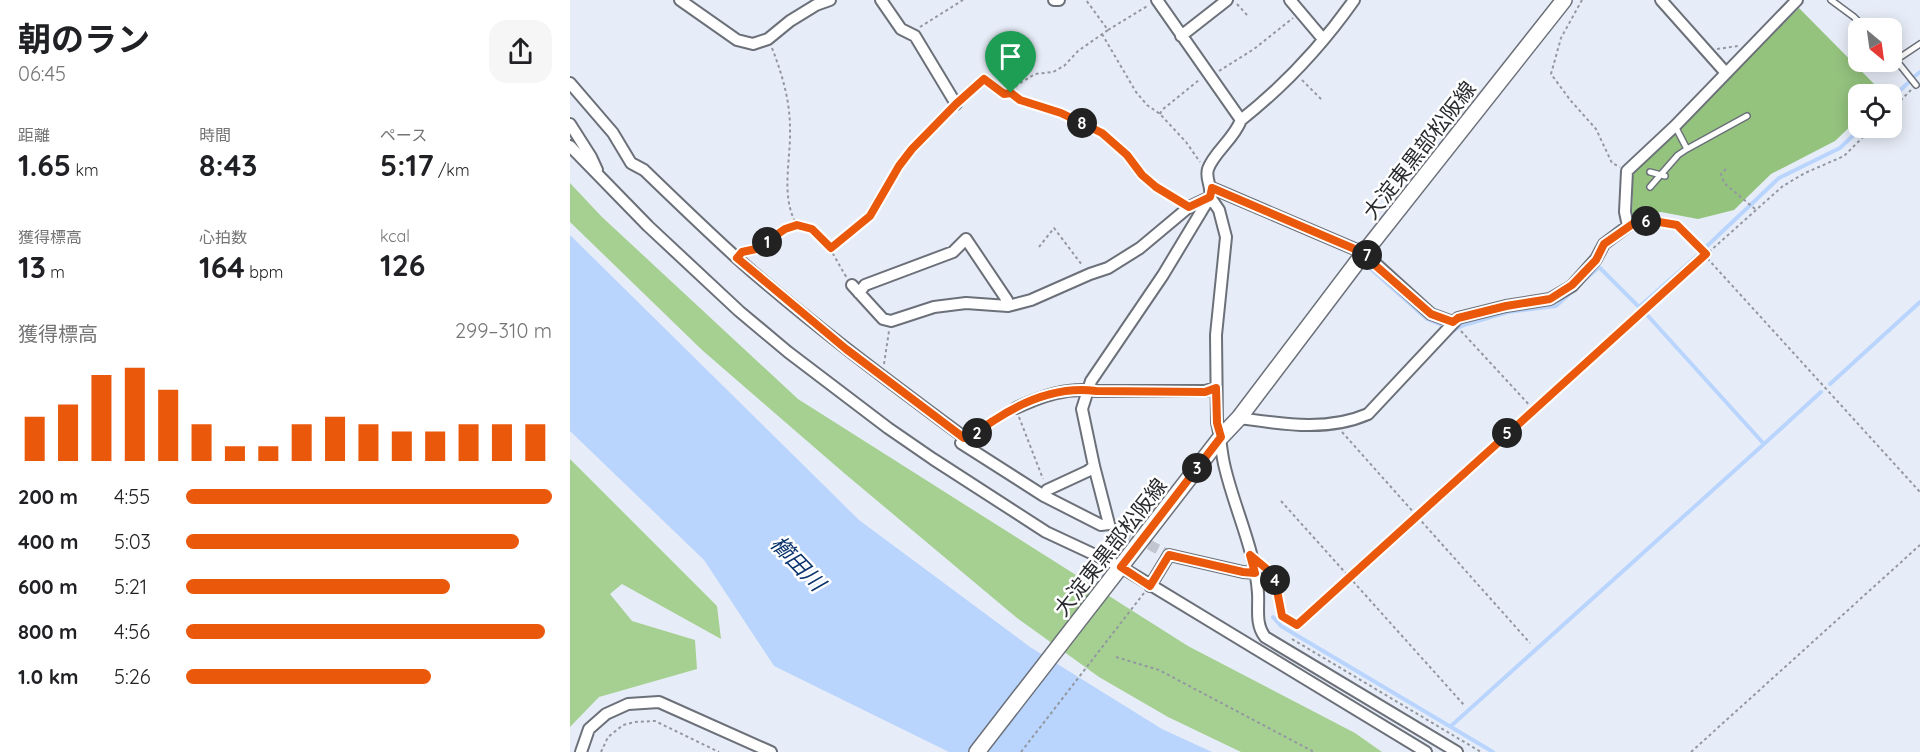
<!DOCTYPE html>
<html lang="ja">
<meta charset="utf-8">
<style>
:root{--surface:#fff;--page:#f6f6f6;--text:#202124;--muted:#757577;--accent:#ea580c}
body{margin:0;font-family:Quicksand,"Noto Sans JP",sans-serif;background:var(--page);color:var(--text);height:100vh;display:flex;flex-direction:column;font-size:22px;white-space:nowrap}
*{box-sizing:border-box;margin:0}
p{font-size:20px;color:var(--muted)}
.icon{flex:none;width:33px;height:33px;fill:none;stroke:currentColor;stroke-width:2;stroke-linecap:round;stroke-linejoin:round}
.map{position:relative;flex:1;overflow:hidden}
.side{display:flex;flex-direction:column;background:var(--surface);width:570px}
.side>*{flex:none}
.needle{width:39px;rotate:151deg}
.buttons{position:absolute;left:1278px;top:18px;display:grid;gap:12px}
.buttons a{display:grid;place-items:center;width:54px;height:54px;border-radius:12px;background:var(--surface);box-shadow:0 3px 15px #0003;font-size:30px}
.pin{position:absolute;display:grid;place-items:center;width:51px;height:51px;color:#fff;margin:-62px -26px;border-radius:50% 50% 50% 0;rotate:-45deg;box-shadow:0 0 6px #0007}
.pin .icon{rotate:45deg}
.km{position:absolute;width:30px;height:30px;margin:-15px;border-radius:50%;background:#222;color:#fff;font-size:16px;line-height:30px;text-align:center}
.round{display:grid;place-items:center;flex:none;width:63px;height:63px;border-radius:18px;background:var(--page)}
.head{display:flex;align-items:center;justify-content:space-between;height:102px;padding:0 18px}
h1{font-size:33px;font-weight:700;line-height:45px}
.stats{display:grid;grid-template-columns:repeat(3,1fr);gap:9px;height:102px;padding:6px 18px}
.stats div{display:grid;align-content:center}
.stats b{font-size:30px;font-weight:700}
.stats small{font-size:16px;font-weight:400}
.stats p{font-size:16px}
.chart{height:168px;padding:12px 18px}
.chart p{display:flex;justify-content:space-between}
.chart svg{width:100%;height:108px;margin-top:6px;stroke:var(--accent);stroke-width:6}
ul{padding:0 18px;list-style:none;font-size:20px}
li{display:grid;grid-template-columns:96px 72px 1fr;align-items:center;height:45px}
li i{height:15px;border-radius:8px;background:var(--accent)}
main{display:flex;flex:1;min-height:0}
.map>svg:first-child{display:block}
.green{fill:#a6d092}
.forest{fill:#94c37e}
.water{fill:#b9d4fd}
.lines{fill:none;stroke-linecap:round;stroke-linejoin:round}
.stream{stroke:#b9d4fd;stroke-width:4}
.street-tunnel{stroke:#c1c6d0;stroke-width:10;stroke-dasharray:10 5;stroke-linecap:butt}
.lane-casing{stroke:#6b7079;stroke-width:8}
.street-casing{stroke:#6b7079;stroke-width:14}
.secondary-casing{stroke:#6b7079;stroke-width:18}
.path{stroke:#9398a0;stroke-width:2;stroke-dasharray:3 3;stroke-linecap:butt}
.lane{stroke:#fff;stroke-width:5}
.street{stroke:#fff;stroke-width:10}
.secondary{stroke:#fff;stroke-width:15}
.route-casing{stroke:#fff;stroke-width:12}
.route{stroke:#ea580c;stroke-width:8}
.labels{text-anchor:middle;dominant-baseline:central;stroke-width:5;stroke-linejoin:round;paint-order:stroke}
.street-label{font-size:21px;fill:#292b2f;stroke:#fff}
.water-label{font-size:22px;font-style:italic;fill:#0b346e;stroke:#fff}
</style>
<main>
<section class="side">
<div class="head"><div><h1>朝のラン</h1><p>06:45</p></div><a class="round"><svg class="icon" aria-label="share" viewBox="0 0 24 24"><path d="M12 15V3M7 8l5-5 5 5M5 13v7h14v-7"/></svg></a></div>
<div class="stats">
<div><p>距離</p><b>1.65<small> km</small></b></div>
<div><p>時間</p><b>8:43</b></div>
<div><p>ペース</p><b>5:17<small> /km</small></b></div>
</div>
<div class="stats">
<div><p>獲得標高</p><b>13<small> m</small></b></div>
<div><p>心拍数</p><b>164<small> bpm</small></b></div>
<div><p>kcal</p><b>126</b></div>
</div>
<div class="chart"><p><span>獲得標高</span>299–310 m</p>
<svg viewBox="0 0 160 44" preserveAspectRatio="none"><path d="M5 44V26M15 44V21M25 44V9M35 44V6M45 44V15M55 44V29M65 44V38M75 44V38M85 44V29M95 44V26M105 44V29M115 44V32M125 44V32M135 44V29M145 44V29M155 44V29"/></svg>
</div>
<ul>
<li><b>200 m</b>4:55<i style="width:100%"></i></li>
<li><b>400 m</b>5:03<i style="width:91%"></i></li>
<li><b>600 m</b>5:21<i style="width:72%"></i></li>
<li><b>800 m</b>4:56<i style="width:98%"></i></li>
<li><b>1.0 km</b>5:26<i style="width:67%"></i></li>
</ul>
</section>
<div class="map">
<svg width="1350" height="752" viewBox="0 0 1350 752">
<rect width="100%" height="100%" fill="#e7edf8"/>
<!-- green -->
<path class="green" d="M0,183L32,217L228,399L618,646L785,733L812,752H671L598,717L529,677L447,618L274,473L132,350L0,222Z
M0,459L147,606L151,639L52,584L40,594L62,621L125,640L127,669L29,697L0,727Z"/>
<!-- forest -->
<path class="forest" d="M1229,8L1314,94H1288V119L1265,141L1201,174L1164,210L1128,219L1091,212L1062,218L1063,174Z"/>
<!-- water -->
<path class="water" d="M0,235L289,520L460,647L592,729L642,752H379L204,666L134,560L0,431Z"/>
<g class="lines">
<!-- stream -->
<path class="stream" d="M1344,77L1350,72
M1322,98L1339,82
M1136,247L1209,178L1270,148L1291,128
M791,260L857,319L872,325
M1069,307L1128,255
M880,332L894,325L938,312L986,306L1029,267L1079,317L1194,444L881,726
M1260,384L1350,302
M1194,444L1251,392
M703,617L711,626L923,752"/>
<!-- street-tunnel -->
<path class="street-tunnel" d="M539,524L599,555"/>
<!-- lane casing -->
<g class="lane-casing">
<path id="lane" d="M1261,0L1284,17L1295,28
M1346,85L1326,60L1350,44
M1105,126L1117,149L1177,116
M1080,172L1095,176
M1080,187L1108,155L1117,149"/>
</g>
<!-- street casing -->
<g class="street-casing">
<path id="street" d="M110,0L167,40L183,44L198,39L220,21L246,5L260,0
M311,0L331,29L345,36L386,104
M484,0H489
M587,0L671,120
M720,0L753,39
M1091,0L1156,73
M611,36L657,0
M0,83L43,133L61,163L74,170C105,200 136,230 168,259C240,323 317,380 395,438L391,443L474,496L531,525L539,524L524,466L512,409L518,390L521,381L593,275L640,197C642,185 635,179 638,169C644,152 664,139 671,120C714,86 753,44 784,0
M0,124L21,157L27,170
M0,146L78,226L169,311L218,352L318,428L363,459L476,532L551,567L856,752
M642,188L794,253L861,314L883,322
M640,197L649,210L656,237L646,335L647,423C651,438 651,453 655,468C665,510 685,550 688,593C689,609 685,624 695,637L887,752
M282,285L313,319L321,321L364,307L396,303L438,306L461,300L520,274L538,268L570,248L619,207L640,197
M289,293L295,285L383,252L396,239L437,300L438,306
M446,408C472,396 497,387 526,391H635L646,388
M669,418C712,424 757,432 798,414L888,318L936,306L980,299L1002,286L1026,259L1034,244L1058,226L1055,212L1057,171L1105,126L1227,0
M474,496L477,490L518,471L524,466
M580,586L599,555L673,572L685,573
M11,752L19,729L36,714L58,704L89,702L201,752"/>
</g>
<!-- secondary casing -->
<g class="secondary-casing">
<path id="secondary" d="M407,752L651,437L669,418L794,253L994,0"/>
</g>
<!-- path -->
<path class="path" d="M1012,0L991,38L981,74L1001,101L1026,129L1042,163L1050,167
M667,4L677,15
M350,27L393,0
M538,30L579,5
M532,34L566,92L577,105L590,114L616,142L630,162
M202,48C212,74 220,100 220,129C221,160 210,197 227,225C258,234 261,253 277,278
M1147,49L1168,46
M649,71L684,49L723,18
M732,80L753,101
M441,93C466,111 506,115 533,134C549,146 559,160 572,174C582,186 596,193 609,201
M394,96L414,79L434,94L441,93L447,85L465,74L483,72L494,66L508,51L538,30L516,0
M1322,109L1341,90
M590,114L592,110L629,80
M1156,169L1151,174L1154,183L1185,209
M1069,222L1077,220L1107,225L1350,492
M469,247L484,228L512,265
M261,248L300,216L329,166L342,149L379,110
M174,251C194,248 208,232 227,225
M891,331L963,409L1213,186L1235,173L1274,156L1302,128
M314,364L319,331
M449,417L473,479
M772,432L960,643
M404,435L436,414
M711,501L894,705
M696,568L704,575L712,616L727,625L963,409
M722,639L911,752
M546,657L589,670L744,752
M31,752L38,737L53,725L65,722L85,721L149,752
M451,752L574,593
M1121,752L1350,545"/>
<!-- lane -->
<use href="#lane" class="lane"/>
<!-- street -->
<use href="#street" class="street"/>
<!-- secondary -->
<use href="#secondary" class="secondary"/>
</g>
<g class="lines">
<!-- route casing -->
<g class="route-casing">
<path id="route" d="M414,79L434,94L441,93L450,100L491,113L532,133L557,155L572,175L586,187L619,207L640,197L642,188L794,253L805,265L861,314L883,322L888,318L936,306L980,299L1002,285L1026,260L1034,244L1064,223L1077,220L1107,225L1136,254L727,625L712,616L704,575L680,555L685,573L673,572L599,555L580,586L551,567L651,437L647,423L646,388L635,392L526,391C489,386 453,401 423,421C413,427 406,437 394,438L276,349L167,258L172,252L186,249L215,229L227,225L242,229L261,248L300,216L329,166L342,149L386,104Z"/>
</g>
<!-- route -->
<use href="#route" class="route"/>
</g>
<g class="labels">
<!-- street labels -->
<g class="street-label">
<text transform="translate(849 150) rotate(-52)">大淀東黒部松阪線</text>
<text transform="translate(540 547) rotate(-52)">大淀東黒部松阪線</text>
</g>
<!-- water labels -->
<g class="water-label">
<text transform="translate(228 563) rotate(46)">櫛田川</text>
</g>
</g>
</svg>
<div class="buttons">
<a><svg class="needle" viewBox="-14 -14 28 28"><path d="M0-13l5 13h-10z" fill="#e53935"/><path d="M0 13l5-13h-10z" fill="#757577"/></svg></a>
<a><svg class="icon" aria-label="locate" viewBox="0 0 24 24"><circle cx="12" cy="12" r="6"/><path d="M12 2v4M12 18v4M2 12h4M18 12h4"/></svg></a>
</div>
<div class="pin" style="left:441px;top:93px;background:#1e9e55"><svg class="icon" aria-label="arrive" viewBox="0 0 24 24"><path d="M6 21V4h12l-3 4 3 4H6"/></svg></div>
<b class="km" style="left:197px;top:242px">1</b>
<b class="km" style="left:407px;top:433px">2</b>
<b class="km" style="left:627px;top:468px">3</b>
<b class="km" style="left:705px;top:580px">4</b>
<b class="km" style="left:937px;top:433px">5</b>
<b class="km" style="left:1076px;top:221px">6</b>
<b class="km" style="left:797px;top:255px">7</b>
<b class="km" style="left:512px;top:123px">8</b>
</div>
</main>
